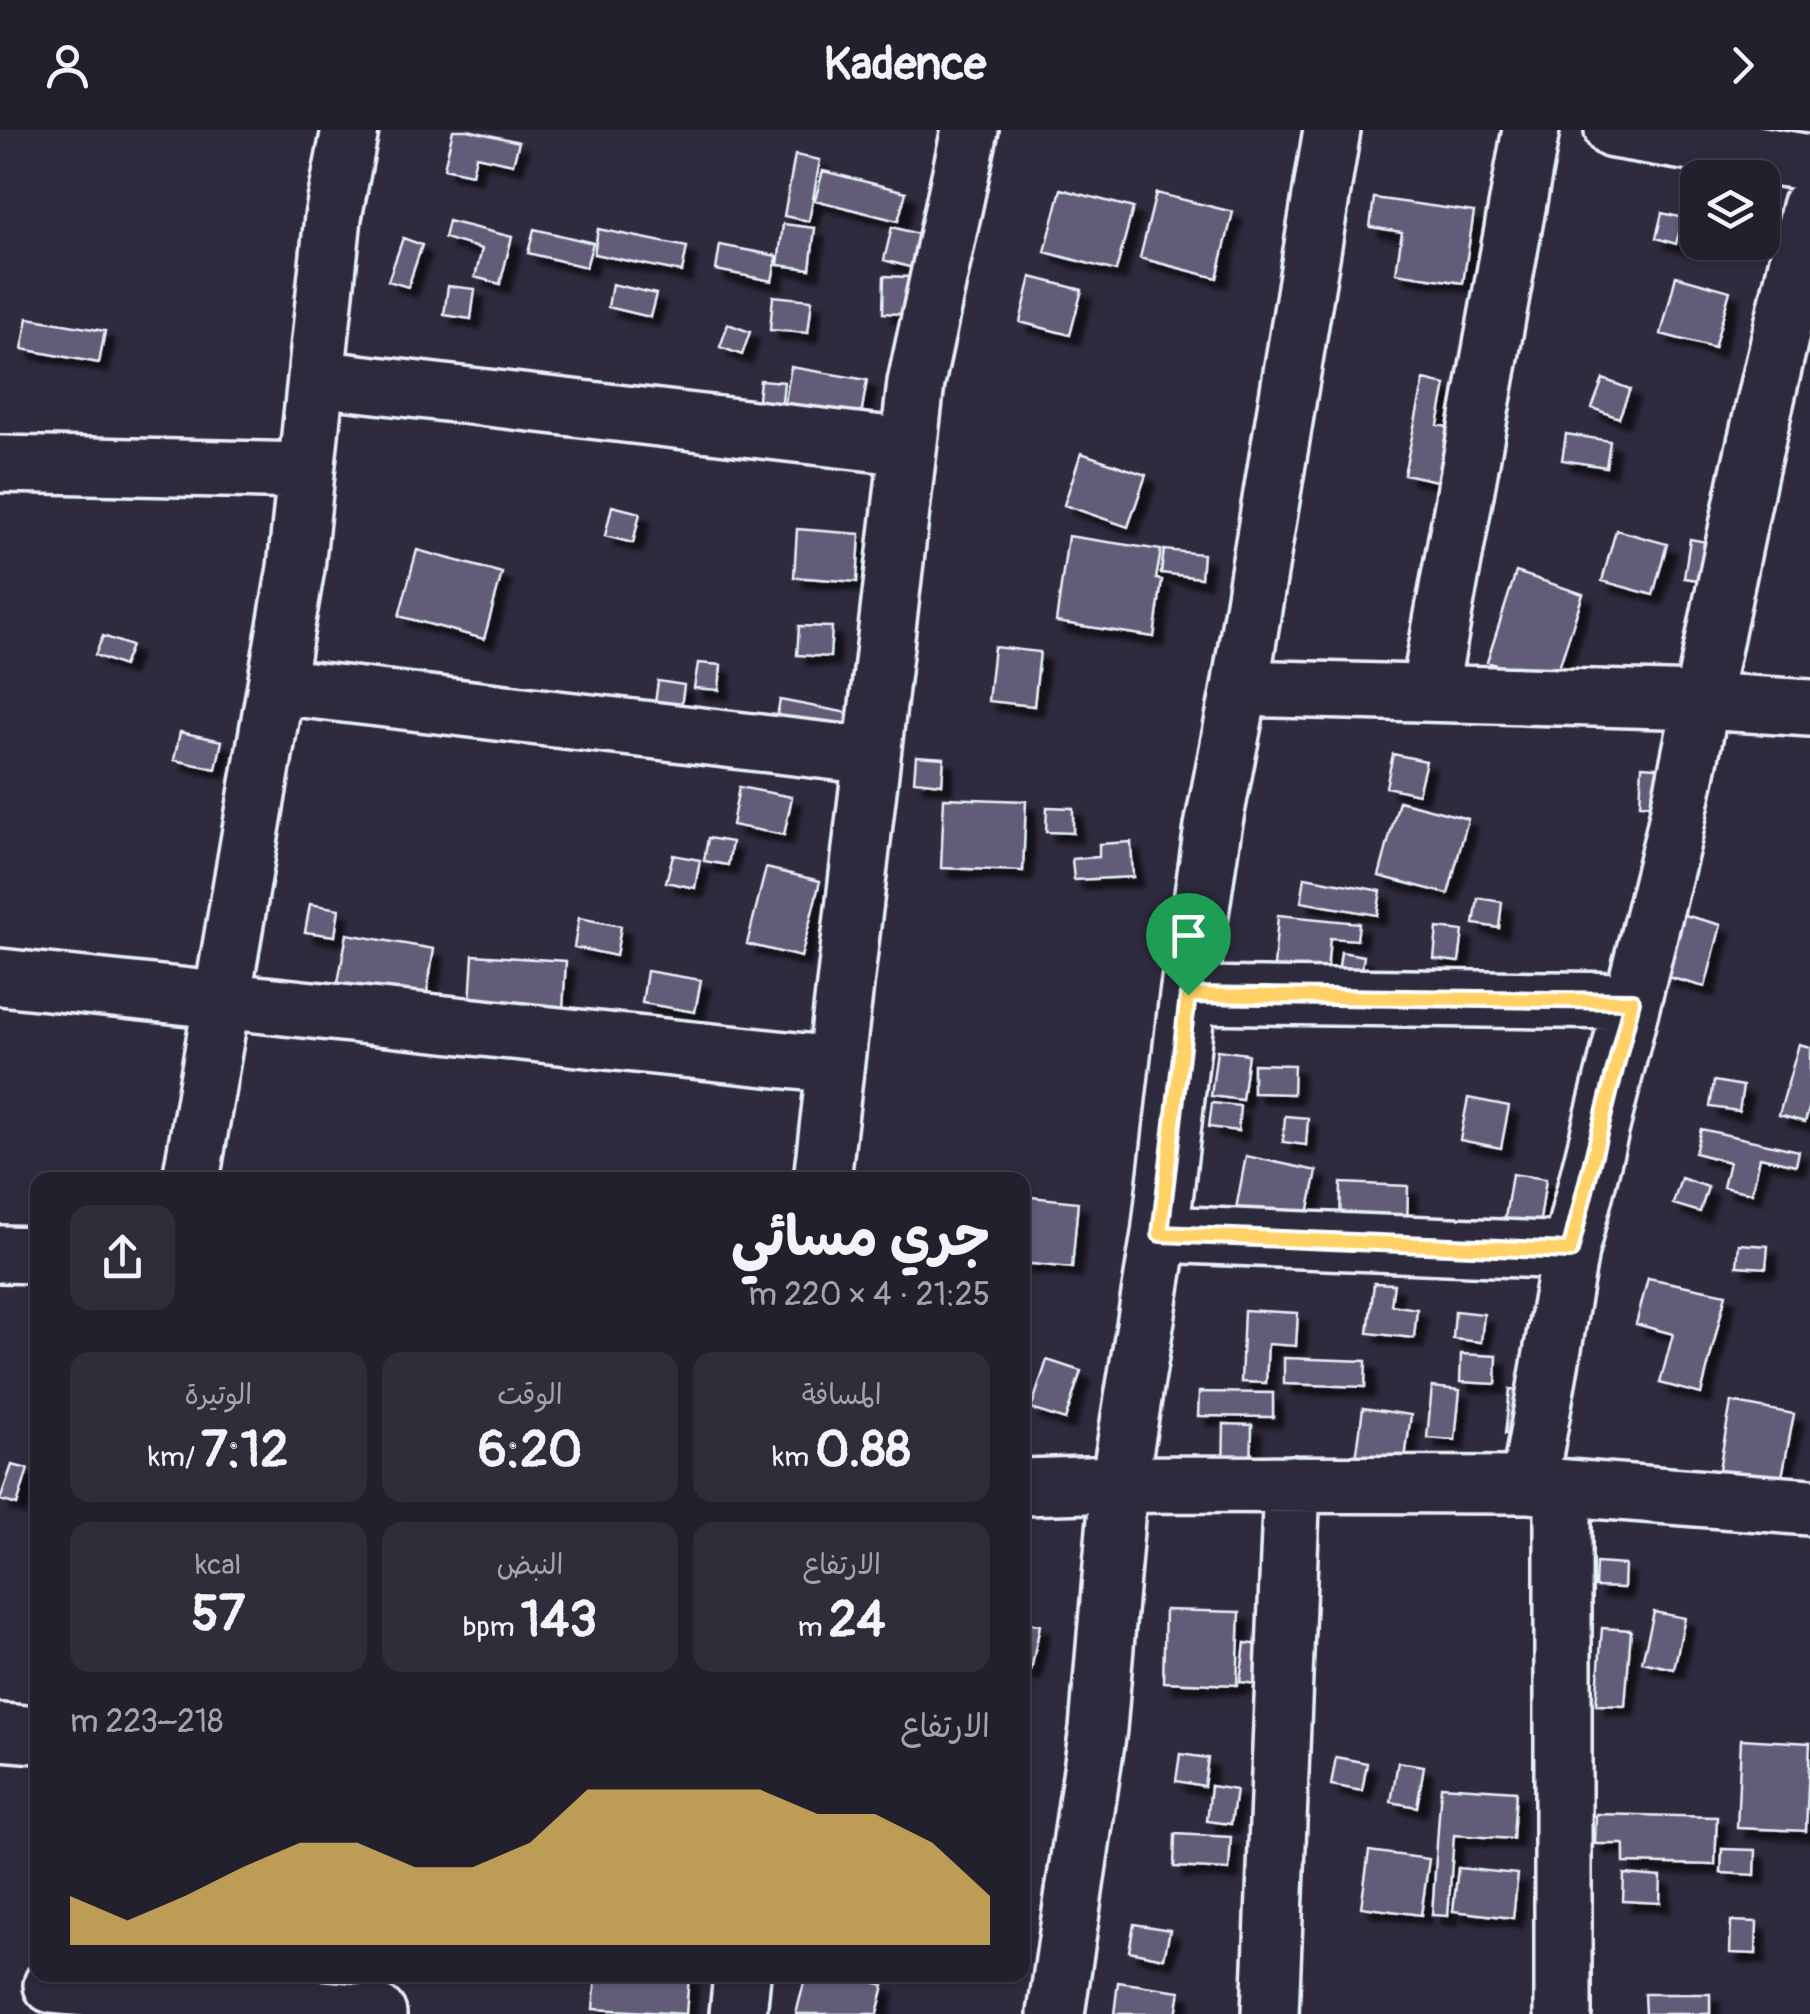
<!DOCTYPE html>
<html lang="ar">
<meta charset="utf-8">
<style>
:root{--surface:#23202e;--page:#2f2d3a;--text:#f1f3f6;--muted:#a3a3aa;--line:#403e4a;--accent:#ffd166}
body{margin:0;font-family:Pangolin,"Playpen Sans Arabic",sans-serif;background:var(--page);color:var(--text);direction:rtl;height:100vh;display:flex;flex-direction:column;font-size:38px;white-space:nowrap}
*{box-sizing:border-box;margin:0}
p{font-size:32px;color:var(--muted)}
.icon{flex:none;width:55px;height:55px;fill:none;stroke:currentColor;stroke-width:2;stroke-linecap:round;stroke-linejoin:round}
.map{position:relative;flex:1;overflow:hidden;direction:ltr}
.sheet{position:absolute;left:30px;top:1042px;width:1000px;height:810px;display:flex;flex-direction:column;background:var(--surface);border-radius:20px;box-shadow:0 2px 8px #0004,0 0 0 2px var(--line);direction:rtl}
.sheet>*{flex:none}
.controls{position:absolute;left:1680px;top:30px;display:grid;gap:20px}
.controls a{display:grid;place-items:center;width:100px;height:100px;border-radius:20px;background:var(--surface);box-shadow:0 2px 8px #0004,0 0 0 2px var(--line);font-size:50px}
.pin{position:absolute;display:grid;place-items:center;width:85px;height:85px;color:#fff;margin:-102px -42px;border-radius:50% 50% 50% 0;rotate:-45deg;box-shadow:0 0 10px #0007}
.pin .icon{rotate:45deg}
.round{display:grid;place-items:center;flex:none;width:105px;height:105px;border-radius:20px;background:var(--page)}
.headline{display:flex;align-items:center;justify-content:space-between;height:170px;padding:0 40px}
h1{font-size:55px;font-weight:700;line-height:75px}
.metrics{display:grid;grid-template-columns:repeat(3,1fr);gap:15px;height:170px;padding:10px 40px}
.metrics div{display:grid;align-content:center;border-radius:20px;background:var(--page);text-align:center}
.metrics b{font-size:50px;font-weight:700}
.metrics small{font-size:28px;font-weight:400}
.metrics p{font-size:28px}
.chart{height:280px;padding:20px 40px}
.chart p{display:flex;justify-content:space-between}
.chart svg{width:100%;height:180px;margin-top:10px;fill:var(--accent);opacity:.7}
header{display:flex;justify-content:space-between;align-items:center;height:130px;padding:0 40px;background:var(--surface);font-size:45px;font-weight:700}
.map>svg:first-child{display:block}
.building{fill:#625b79;stroke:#e8f1f8;stroke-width:2.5;filter:url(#shadow)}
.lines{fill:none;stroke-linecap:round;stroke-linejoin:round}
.minor-casing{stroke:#e8f1f8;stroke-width:62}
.minor{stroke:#2f2a3d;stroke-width:55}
.route-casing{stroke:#fff;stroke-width:20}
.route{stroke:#ffd166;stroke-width:12}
</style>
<header><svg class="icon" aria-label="forward" viewBox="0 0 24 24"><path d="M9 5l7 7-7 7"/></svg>Kadence<svg class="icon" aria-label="person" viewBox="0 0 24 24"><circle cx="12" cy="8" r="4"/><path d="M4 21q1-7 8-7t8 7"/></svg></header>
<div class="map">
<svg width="1810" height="1884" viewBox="0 0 1810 1884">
<defs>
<filter id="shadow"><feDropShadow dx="9" dy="9" stdDeviation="2.5" flood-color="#0009"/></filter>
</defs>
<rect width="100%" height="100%" fill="#2f2a3d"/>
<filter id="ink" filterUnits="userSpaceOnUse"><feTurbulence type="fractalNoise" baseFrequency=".01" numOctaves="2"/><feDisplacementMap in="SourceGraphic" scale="20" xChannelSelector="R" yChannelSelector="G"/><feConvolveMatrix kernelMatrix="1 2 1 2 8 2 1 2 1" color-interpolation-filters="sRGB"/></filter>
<g filter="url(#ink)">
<!-- building -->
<path class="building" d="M453,0H468L519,12L513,34L476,26L472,44L444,38Z
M795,25L820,30L809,91L784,86Z
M823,41L906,62L898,91L815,70Z
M1061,59L1133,78L1116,141L1045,122Z
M1156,63L1233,82L1217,148L1140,128Z
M1374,68L1474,82L1463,153L1396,143L1402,102L1370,97Z
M1662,83L1683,88L1676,114L1656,108Z
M448,91L512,107L500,154L475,147L482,119L444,108Z
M783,94L815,98L810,139L778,135Z
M892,97L940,110L931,143L884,130Z
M534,99L593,113L586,137L528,123Z
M598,99L687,117L682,142L594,124Z
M403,108L422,115L408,157L388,151Z
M720,115L777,126L772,151L716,140Z
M884,146L936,148L934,186L883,183Z
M1676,146L1730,161L1714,218L1661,204Z
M1031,147L1082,160L1070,205L1020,192Z
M612,154L656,164L650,187L608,177Z
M448,156L475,159L471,189L444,185Z
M773,166L812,170L808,203L770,200Z
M28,188L105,201L99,233L22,219Z
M728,194L750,202L742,225L720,217Z
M791,237L867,250L858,303L782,289Z
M1603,249L1630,259L1619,288L1592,278Z
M760,250L784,252L780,291L756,288Z
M1424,250L1446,255L1438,295L1481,304L1470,358L1404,344Z
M1566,304L1610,311L1606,337L1562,330Z
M1081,323L1146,345L1128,397L1064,375Z
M612,376L640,383L633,413L605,406Z
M797,399L860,404L857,452L794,447Z
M1616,400L1667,414L1653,465L1602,451Z
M1068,406L1161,420L1156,449L1162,450L1154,507L1056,492Z
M1690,409L1723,415L1717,453L1684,448Z
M417,420L502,443L484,509L399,486Z
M1164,420L1203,424L1201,448L1161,443Z
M1516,442L1583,464L1554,553L1487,532Z
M799,496L832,497L830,527L797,525Z
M103,506L131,516L123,536L95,525Z
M994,517L1040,522L1034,576L988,571Z
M698,533L721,535L719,560L694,558Z
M658,551L684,555L680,585L654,581Z
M780,570L848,583L843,609L775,596Z
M180,602L222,611L216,639L174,630Z
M1393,624L1426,631L1418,664L1386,657Z
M916,626L944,628L942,654L914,651Z
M1642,636L1669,638L1668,675L1640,674Z
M739,657L792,667L784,705L732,695Z
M944,668L1026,671L1023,741L941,738Z
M1399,671L1468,689L1448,764L1379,746Z
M1047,677L1073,678V703L1046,702Z
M708,708L732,712L728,735L704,731Z
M1131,712L1133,747L1074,750L1072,729L1099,727V714Z
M673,725L700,730L695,758L666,752Z
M766,738L820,751L801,827L747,814Z
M1305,747L1381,761L1377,785L1301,772Z
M1478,768L1502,772L1499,798L1474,794Z
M310,774L339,779L335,806L305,802Z
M1681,784L1721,795L1705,857L1664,846Z
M1278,785L1359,793L1357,810L1330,808L1327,842L1274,837Z
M579,788L621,796L616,826L574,817Z
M1437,798L1463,801L1459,832L1434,829Z
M347,804L434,819L425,874L337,858Z
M1341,822L1364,826L1359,856L1337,852Z
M473,825L566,831L562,895L469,889Z
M647,841L701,850L695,882L642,873Z
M1799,914L1810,917V975L1805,992L1779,985Z
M1217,920L1248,924L1242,970L1211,966Z
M1253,934L1294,935L1293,964L1253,963Z
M1714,951L1743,956L1739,981L1710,977Z
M1468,968L1509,976L1501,1018L1460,1010Z
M1212,973L1240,976L1238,1001L1209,997Z
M1285,986L1308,988L1306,1015L1283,1012Z
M1701,999L1799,1021L1796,1035L1760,1027L1752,1063L1723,1057L1729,1032L1695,1023Z
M1246,1026L1317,1041L1305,1098L1235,1084Z
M1512,1044L1546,1049L1538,1105L1503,1101Z
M1681,1048L1708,1057L1700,1082L1673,1074Z
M1341,1053L1408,1056L1407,1102L1340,1100Z
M1022,1066L1078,1072L1072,1138L1022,1133Z
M1739,1114L1768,1116L1766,1138L1737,1136Z
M1648,1148L1726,1164L1701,1264L1660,1253L1673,1204L1636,1194Z
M1374,1153L1394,1154L1391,1175L1417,1179L1414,1208L1368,1203Z
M1244,1180L1298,1183L1296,1216L1268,1214L1266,1253L1241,1252Z
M1455,1181L1484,1184L1481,1212L1453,1209Z
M1461,1224L1497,1226L1496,1254L1460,1252Z
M1284,1228L1366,1231L1365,1257L1284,1254Z
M1047,1230L1081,1241L1065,1290L1031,1279Z
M1432,1257L1460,1260L1455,1310L1427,1308Z
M1510,1259L1545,1263L1541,1308L1505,1304Z
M1199,1262L1273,1263V1287L1198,1286Z
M1731,1272L1794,1284L1780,1357L1718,1345Z
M1363,1278L1411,1285L1404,1336L1356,1329Z
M1224,1294L1252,1295L1251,1344L1223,1343Z
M12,1335L28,1339L17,1375L0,1370Z
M1596,1433L1625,1435L1624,1458L1595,1457Z
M1165,1480L1240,1482L1237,1555L1163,1552Z
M1654,1482L1685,1488L1674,1539L1642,1532Z
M1022,1492L1040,1495L1031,1541L1022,1539Z
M1602,1498L1631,1500L1625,1576L1596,1575Z
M1245,1513L1287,1518L1282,1557L1240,1552Z
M1741,1609L1810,1613L1806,1701L1737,1698Z
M1180,1624L1208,1628L1204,1656L1176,1651Z
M1336,1627L1367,1633L1362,1661L1331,1655Z
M1398,1632L1424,1636L1417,1677L1391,1672Z
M1211,1656L1236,1660L1231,1694L1207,1691Z
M1441,1656L1516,1661L1513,1709L1454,1705L1448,1786L1432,1785Z
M1596,1684L1717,1687L1715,1735L1624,1733V1714H1595Z
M1175,1704L1231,1707L1229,1740L1174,1737Z
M1722,1719L1756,1720L1755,1745L1721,1743Z
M1369,1721L1429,1729L1421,1785L1361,1777Z
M1458,1738L1518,1744L1513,1788L1453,1781Z
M1624,1744L1661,1747L1660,1773L1623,1771Z
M1731,1791L1757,1792L1756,1824L1730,1823Z
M1134,1794L1170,1800L1164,1828L1129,1821Z
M596,1845H689L686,1884L593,1879Z
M806,1845H844L884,1855L877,1884H796Z
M1118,1852L1180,1861L1176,1884H1114Z
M1644,1864H1710V1884H1645Z"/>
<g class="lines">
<!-- minor casing -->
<g class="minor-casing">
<path id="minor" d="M1613,0L1810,33
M316,248L908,317
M0,334L306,341
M276,556L871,626
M1240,558L1702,571L1810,578
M1429,563L1531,0
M0,847L834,935
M1188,865L1632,871
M191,1050L296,438L333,87L350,0
M822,1050L916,253L970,0
M1160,1104L1570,1121
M0,1124L38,1125
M1529,1355L1570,1121L1674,704L1749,343L1810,77
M1022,1357L1119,1354L1529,1355L1810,1377
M1563,1358V1884
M0,1602L38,1605
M52,1855L378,1884
M738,1884L742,1845
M1056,1884L1098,1599L1119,1354L1160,1104L1188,865L1213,697L1240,558L1332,0
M1270,1884L1292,1354"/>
</g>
<!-- minor -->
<use href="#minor" class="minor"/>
</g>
</g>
<g class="lines" filter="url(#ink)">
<!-- route casing -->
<g class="route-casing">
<path id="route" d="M1188,865L1632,871L1570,1121L1160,1104Z"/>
</g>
<!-- route -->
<use href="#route" class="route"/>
</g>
</svg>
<div class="controls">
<a><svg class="icon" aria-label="layers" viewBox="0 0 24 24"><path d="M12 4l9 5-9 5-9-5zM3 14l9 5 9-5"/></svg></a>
</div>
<div class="pin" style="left:1188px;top:865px;background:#1e9e55"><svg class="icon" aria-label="arrive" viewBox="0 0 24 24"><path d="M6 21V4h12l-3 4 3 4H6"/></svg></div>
<section class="sheet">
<div class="headline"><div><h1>جري مسائي</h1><p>21:25 · 4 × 220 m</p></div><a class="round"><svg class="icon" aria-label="share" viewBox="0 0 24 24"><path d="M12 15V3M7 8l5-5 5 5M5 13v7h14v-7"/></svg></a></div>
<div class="metrics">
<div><p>المسافة</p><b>0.88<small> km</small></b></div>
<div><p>الوقت</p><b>6:20</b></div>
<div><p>الوتيرة</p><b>7:12<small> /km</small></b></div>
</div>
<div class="metrics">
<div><p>الارتفاع</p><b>24<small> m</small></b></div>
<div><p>النبض</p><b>143<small> bpm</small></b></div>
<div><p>kcal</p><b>57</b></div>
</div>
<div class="chart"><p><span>الارتفاع</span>218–223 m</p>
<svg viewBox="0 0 160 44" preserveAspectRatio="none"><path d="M0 44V32L10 38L20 32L30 25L40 19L50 19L60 25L70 25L80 19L90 6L100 6L110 6L120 6L130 12L140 12L150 19L160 32V44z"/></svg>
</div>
</section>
</div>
